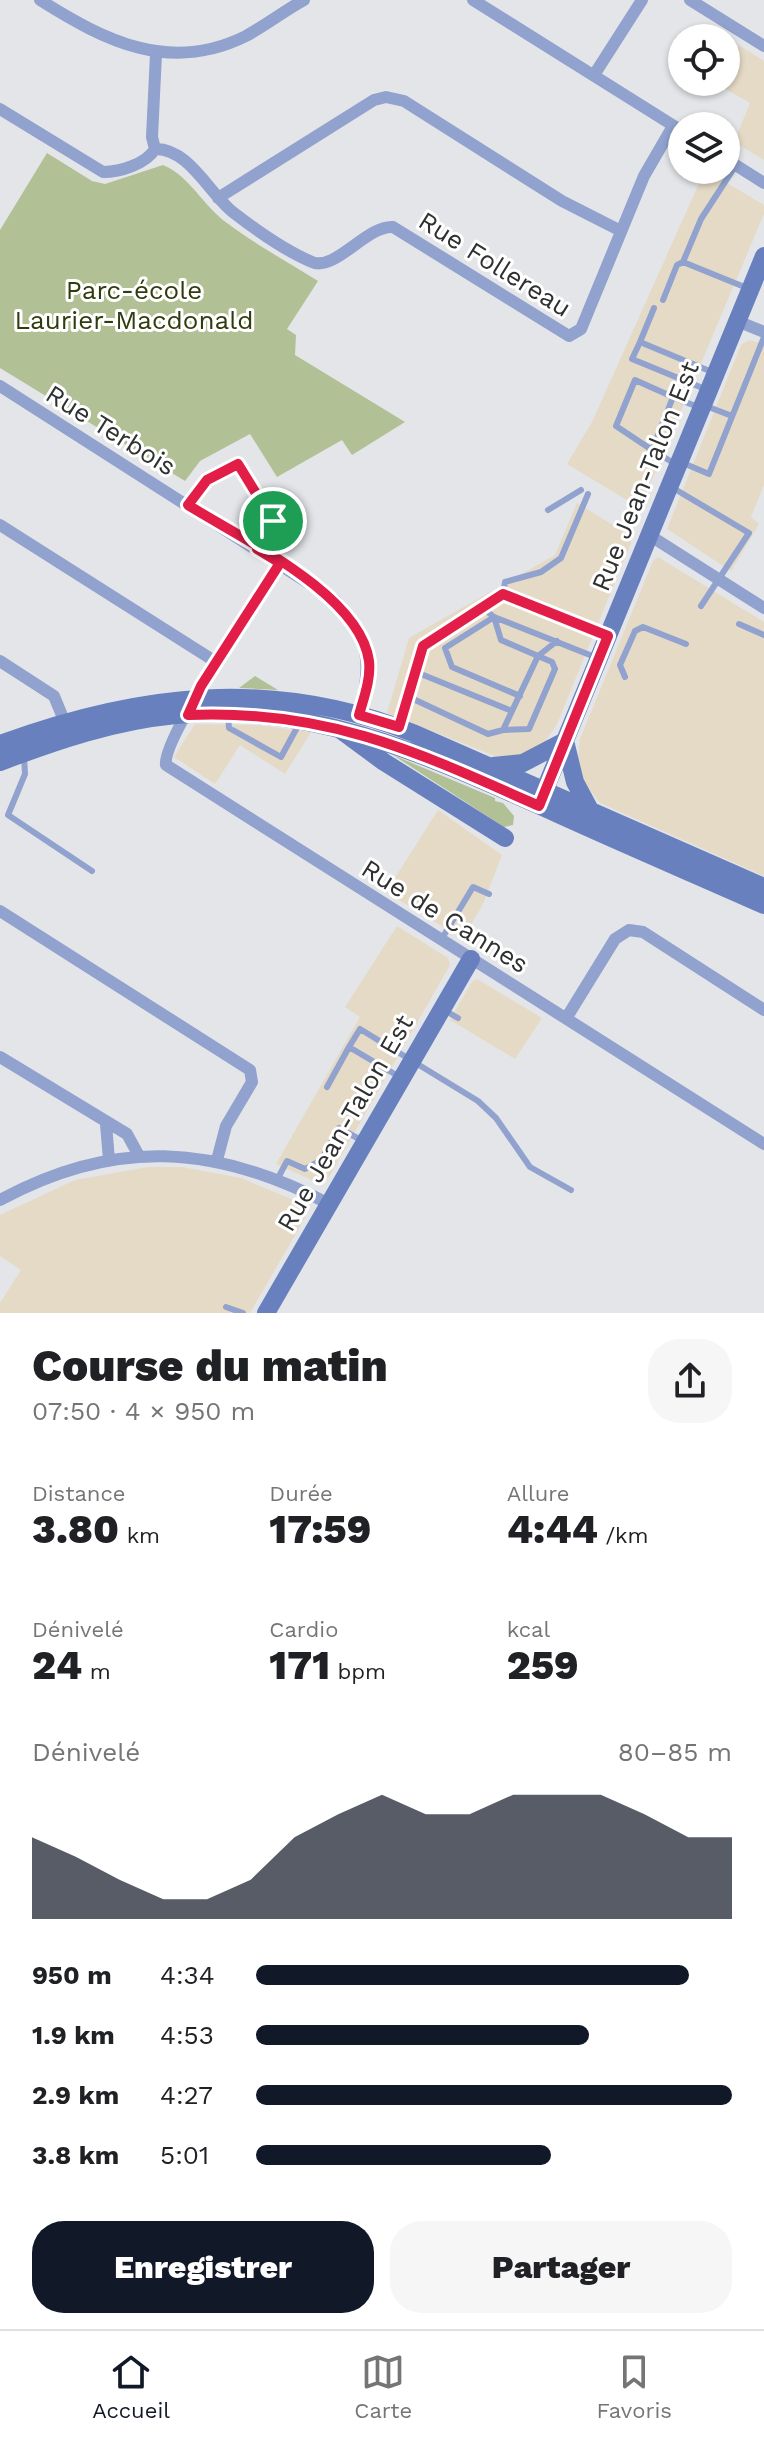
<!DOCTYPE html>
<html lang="fr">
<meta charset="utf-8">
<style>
:root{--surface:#fff;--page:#f6f6f6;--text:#202124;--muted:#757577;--line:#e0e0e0;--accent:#111827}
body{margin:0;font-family:"Work Sans",sans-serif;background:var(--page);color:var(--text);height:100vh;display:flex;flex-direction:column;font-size:30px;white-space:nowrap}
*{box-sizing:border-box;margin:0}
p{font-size:26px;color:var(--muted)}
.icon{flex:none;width:44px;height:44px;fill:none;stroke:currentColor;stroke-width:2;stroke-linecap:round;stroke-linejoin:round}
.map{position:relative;height:1313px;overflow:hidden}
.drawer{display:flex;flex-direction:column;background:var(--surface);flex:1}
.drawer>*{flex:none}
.controls{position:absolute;left:668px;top:24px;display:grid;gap:16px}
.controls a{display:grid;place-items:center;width:72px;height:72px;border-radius:50%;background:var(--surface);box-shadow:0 2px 6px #0004;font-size:40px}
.pin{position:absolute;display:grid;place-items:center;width:68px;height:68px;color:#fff;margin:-34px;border:4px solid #fff;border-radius:50%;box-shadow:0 2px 8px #0007}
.round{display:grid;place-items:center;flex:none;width:84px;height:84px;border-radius:32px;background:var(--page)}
.headline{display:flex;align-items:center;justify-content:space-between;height:136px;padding:0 32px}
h1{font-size:44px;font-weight:800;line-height:60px}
.stats{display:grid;grid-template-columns:repeat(3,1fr);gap:12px;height:136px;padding:8px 32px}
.stats div{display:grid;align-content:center}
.stats b{font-size:40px;font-weight:800}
.stats small{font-size:22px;font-weight:400}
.stats p{font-size:22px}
.chart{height:224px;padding:16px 32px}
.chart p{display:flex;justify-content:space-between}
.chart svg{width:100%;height:144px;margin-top:8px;fill:var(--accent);opacity:.7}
.button{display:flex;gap:16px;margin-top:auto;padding:16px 32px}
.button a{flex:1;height:92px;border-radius:32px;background:var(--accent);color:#fff;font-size:32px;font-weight:800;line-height:92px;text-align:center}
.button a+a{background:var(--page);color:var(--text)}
ul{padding:0 32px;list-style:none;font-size:26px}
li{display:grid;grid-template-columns:128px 96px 1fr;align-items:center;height:60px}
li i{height:20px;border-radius:10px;background:var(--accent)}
.dock{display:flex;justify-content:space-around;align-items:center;height:112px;border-top:2px solid var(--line);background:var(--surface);font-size:22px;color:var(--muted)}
.dock a{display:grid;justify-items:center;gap:4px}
.dock .current{color:var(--accent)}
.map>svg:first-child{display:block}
.commercial{fill:#e5dac6}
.green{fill:#b2c096}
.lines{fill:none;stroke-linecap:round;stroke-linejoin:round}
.lane{stroke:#90a2cd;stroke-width:6}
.street{stroke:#90a2cd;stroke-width:12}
.secondary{stroke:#6880be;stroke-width:18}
.route-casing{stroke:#fff;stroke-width:16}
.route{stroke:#e11d48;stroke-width:10}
.labels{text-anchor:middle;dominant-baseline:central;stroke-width:6;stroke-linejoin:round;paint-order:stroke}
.street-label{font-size:26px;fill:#2f3030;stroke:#fff}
.park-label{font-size:26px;fill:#303c0d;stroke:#fff}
</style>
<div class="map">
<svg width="764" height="1313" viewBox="0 0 764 1313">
<rect width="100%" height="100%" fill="#e3e5e8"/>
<!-- commercial -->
<path class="commercial" d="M739,45L764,61V160L734,142L750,103L715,83L726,82V66Z
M705,170L764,205V214L640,508L567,464L592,422Z
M749,340L764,344V485L751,517L759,524L731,571L667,529L741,345Z
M577,503L629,535L631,543L557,724L545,742L520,756H495L387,713L409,638L555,555Z
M658,557L764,622V876L600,803L583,781L578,758L580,739L653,561Z
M195,724L256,725L311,732L285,774L240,745L215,784L174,757Z
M438,810L502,855L483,904L463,939L386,892Z
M397,926L448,958L450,965L329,1177L322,1183L316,1182L276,1164L360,1017L345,1007Z
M477,979L542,1018L515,1059L450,1020L472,982Z
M148,1167H182L241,1178L305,1205L306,1216L250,1313H0V1303L21,1270L0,1256V1215L75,1180Z"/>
<!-- green -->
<path class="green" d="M47,153L92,181L105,184L163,165C190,176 203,206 227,223C256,245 288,262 318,281L287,329L296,335L295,355L405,422L352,455L342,440L277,477L250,434L200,461L185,481L0,368V230Z
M255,676L278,690L239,688Z
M393,755L495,798V801L503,803L514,816L513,825L504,827Z"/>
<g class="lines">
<!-- lane -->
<path class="lane" d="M736,165L701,219L683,262L747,288
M663,300L677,265L683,262
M640,342L654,308
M705,389L632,359L640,342L712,372
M706,406L732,416
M652,450L616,426L635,380L673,397
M683,463L709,474L764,337
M677,465L652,450L673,397L698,407
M673,488L749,533L701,606
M188,505C199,489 218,462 240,464L273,521L257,549
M548,510L581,490
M503,594L505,582L541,572L561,558L588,494
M484,609L503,594L607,636
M739,624L764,635
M416,672L512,711
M625,677L620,665L635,631L643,627L686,644
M409,697L488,734L503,730L538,656L557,641
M228,717L229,728L281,757L299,724
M399,727L423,646L484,609L494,617L595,657
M503,730L529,729L555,669L552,662L501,640L494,617L445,648L452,667L520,696
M24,756L25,774L8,815L92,871
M441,940L473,887L489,894
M444,1010L458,1018
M349,1047L360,1029L478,1101L496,1118L530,1167L571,1190
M327,1087L349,1047L398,1076
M278,1178L287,1161L305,1169L321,1160L339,1128L361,1140
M226,1307L243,1313"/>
<!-- street -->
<path class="street" d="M40,0C105,41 170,74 246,36C266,25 284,11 304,0
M473,0L682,131
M690,0L764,46
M594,75L642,0
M0,109L103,172C120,172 146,164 155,149
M155,149C189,148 210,195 234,213C256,230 286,251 312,262C335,272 367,225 393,227L569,336L581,329L644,176L673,126
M155,149L152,137L156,54
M726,159L764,183
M218,198L374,100L386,97L404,101L562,201L621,231
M737,321L764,332
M0,386L335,600C371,639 372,666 359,715
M0,525L216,662
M649,535L764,608
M280,563C261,592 161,741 166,765L764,1144
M0,661L54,696L68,730
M0,911L250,1070L252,1082L226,1126L217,1160
M567,1017L615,939L629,930L643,932L764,1010
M0,1057L127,1134L139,1156
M106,1124L109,1160
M0,1200C114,1138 215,1144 329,1204"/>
<!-- secondary -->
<path class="secondary" d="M342,731L384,762L505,838
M565,741L575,782L590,810
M0,744C139,693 272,677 413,733L764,887
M0,762C58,740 114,721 176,715C314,702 425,755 547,809C619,842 692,873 764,905
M493,766L523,763L565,741
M541,799L764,256
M266,1313L471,959"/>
</g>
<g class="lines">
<!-- route casing -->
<g class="route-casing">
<path id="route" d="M273,521L257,549L280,563L201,686L188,715C326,709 416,751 539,806L608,636L503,594L423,646L399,727L359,715C364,697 371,679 369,661C360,594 242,539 188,505L207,480L238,464L273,521"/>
</g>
<!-- route -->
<use href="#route" class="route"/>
</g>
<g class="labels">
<!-- street labels -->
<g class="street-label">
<text transform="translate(495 264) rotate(32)">Rue Follereau</text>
<text transform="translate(111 430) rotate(32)">Rue Terbois</text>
<text transform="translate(645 476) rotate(-68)">Rue Jean-Talon Est</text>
<text transform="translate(445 916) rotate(32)">Rue de Cannes</text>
<text transform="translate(345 1123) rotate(-60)">Rue Jean-Talon Est</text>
</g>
<!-- park labels -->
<g class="park-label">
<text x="134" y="290">Parc-école<tspan x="134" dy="30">Laurier-Macdonald</tspan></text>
</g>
</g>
</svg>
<div class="controls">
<a><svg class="icon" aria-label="locate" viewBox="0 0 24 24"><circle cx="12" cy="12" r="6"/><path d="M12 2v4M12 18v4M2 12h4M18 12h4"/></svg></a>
<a><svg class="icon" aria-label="layers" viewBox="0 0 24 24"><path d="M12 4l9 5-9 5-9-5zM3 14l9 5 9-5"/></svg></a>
</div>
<div class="pin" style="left:273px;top:521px;background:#1e9e55"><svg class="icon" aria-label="arrive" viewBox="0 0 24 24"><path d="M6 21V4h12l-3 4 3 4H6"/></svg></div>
</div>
<section class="drawer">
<div class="headline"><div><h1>Course du matin</h1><p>07:50 · 4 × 950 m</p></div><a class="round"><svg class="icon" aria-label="share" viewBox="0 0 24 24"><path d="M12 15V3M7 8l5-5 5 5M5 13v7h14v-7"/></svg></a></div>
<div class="stats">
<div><p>Distance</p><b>3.80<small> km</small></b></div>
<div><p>Durée</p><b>17:59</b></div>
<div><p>Allure</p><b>4:44<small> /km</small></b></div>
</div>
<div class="stats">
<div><p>Dénivelé</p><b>24<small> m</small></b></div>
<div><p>Cardio</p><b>171<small> bpm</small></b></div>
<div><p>kcal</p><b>259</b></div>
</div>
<div class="chart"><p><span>Dénivelé</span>80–85 m</p>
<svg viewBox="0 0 160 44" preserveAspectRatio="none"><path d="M0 44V19L10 25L20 32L30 38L40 38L50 32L60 19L70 12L80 6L90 12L100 12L110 6L120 6L130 6L140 12L150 19L160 19V44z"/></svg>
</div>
<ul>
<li><b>950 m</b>4:34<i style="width:91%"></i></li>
<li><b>1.9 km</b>4:53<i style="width:70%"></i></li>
<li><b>2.9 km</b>4:27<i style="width:100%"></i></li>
<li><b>3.8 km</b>5:01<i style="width:62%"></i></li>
</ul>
<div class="button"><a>Enregistrer</a><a>Partager</a></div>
</section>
<nav class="dock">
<a class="current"><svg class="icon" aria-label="home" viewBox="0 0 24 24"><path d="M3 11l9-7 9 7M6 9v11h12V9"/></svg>Accueil</a>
<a><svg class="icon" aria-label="map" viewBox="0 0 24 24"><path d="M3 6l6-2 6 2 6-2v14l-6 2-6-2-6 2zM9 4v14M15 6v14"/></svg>Carte</a>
<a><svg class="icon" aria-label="saved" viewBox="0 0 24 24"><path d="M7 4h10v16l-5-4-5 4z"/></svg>Favoris</a>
</nav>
